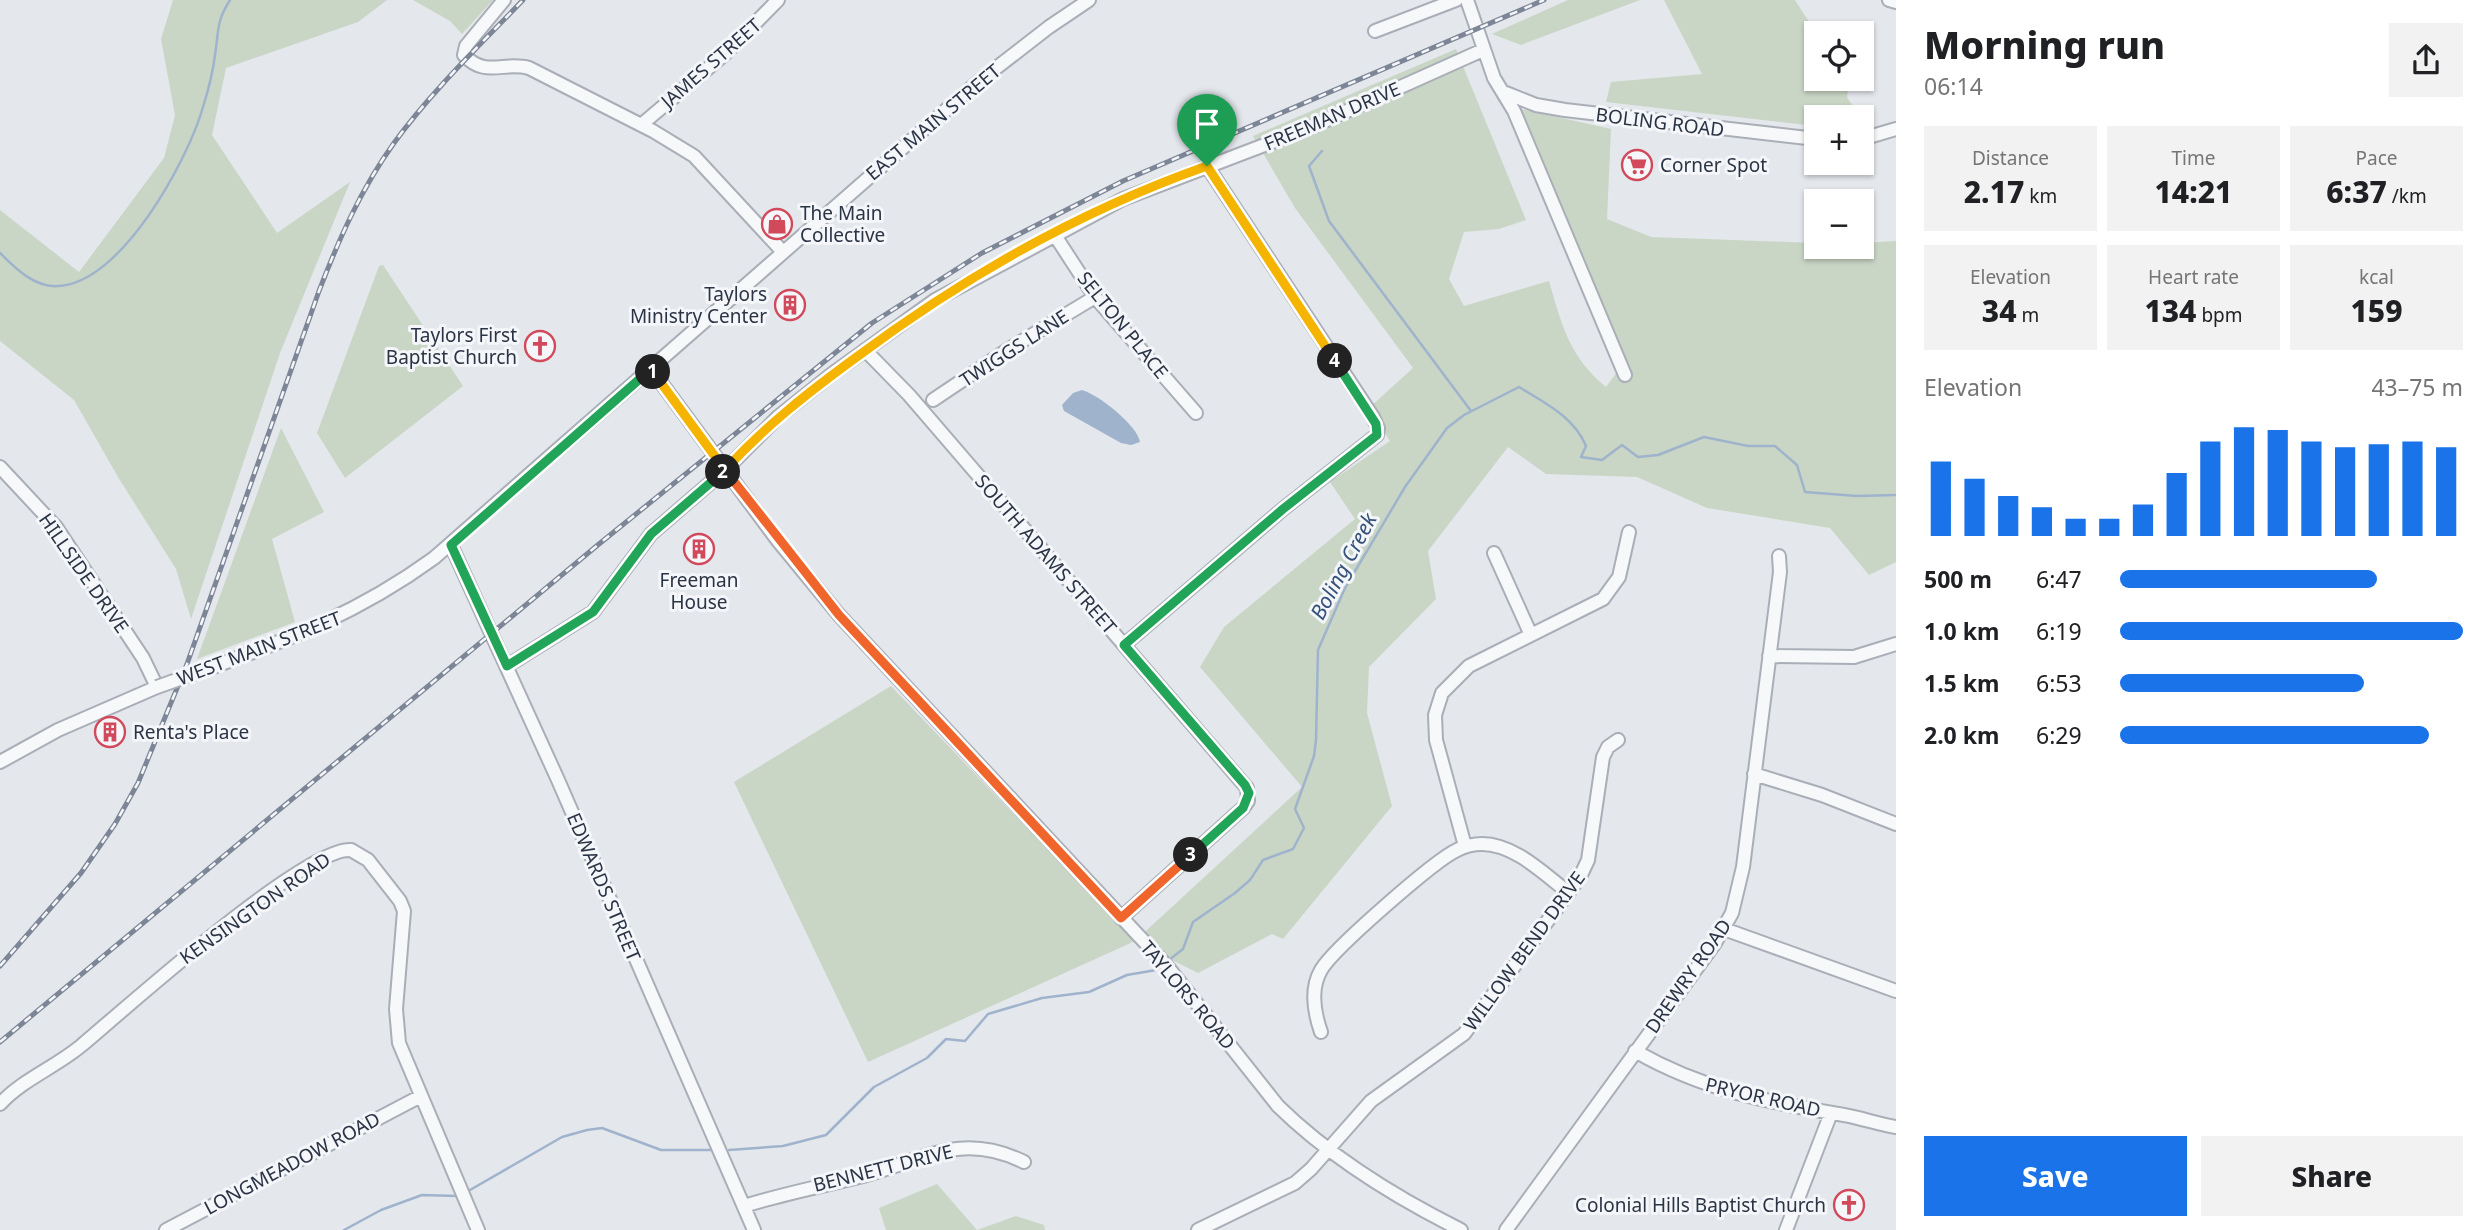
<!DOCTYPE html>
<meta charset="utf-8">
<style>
:root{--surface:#fff;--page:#f2f2f2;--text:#202124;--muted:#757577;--accent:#1a73e8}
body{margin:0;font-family:"Noto Sans",sans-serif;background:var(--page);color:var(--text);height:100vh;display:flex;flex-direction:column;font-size:26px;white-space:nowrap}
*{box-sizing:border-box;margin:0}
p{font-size:23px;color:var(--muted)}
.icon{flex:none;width:38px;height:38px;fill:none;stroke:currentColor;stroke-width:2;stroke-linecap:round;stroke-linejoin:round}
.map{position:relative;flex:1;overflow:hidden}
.drawer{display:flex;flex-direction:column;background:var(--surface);width:595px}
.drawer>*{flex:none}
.fabs{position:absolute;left:1804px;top:21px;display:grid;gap:14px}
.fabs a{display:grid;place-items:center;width:70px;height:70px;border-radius:0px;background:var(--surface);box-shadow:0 2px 5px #0004;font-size:35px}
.pin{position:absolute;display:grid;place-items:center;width:60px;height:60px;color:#fff;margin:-72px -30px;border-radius:50% 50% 50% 0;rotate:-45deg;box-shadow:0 0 7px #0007}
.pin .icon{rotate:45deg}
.km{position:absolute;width:35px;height:35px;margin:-18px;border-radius:50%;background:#222;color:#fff;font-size:19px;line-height:35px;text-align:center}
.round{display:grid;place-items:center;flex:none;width:74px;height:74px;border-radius:0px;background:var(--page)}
.head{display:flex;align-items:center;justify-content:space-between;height:119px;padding:0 28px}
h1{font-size:38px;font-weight:800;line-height:52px}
.figures{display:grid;grid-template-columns:repeat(3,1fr);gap:10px;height:119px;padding:7px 28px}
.figures div{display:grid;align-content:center;border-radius:0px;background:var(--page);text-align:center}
.figures b{font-size:30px;font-weight:800}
.figures small{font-size:19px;font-weight:400}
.figures p{font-size:19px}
.chart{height:196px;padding:14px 28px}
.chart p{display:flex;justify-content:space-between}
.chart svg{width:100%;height:126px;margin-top:7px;stroke:var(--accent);stroke-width:6}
.cta{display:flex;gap:14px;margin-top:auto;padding:14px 28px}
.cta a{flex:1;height:80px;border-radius:0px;background:var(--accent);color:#fff;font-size:28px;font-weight:800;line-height:80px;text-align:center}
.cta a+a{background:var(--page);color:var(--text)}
ul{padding:0 28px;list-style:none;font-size:23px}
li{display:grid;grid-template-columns:112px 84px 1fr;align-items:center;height:52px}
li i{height:18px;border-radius:9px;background:var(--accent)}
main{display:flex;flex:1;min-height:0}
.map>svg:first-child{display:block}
.green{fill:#c9d6c5}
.water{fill:#9fb4cc}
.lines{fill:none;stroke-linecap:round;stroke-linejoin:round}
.stream{stroke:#9fb4cc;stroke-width:2.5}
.minor-casing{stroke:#a9aeb7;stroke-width:16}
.minor{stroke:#f7f8fa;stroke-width:12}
.rail-casing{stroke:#7d8696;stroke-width:5}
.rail{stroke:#f4f6f9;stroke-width:2.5;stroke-dasharray:8;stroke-linecap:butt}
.minor-bridge-casing{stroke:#a9aeb7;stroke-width:16;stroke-linecap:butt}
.minor-bridge{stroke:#f7f8fa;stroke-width:12}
.split-1-casing{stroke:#fff;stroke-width:14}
.split-2-casing{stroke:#fff;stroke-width:14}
.split-3-casing{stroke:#fff;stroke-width:14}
.split-4-casing{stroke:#fff;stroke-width:14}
.split-5-casing{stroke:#fff;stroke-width:14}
.split-1{stroke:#f5b400;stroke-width:9}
.split-2{stroke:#22a559;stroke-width:9}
.split-3{stroke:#f0652b;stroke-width:9}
.split-4{stroke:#22a559;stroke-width:9}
.split-5{stroke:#f5b400;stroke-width:9}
.labels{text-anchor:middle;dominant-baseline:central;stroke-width:6;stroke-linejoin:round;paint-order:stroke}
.street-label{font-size:19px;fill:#2b3445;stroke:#f4f6f9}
.poi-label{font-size:19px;fill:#2b3445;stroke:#f4f6f9;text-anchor:start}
.water-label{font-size:21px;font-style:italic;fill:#34527a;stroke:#f4f6f9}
</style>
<main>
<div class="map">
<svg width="1896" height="1230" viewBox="0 0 1896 1230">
<rect width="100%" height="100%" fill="#e4e7ec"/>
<!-- green -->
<path class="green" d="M173,0H387L358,22L226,68L212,135L277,233L350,182L280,353L191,619L176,569L118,477L74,400L0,341V210L79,272L164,158L175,115L161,39Z
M413,0H493L462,34L450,21Z
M1568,0H1640L1521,45L1492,34Z
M1664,0H1795L1809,22L1830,33H1816V79H1850L1847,97L1859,117H1816V126L1606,102L1611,82L1702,74Z
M1456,49L1526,220L1499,229L1464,232L1449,279L1464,306L1549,281C1562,326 1569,356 1606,387L1623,364L1517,108L1611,129L1607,219L1651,237L1816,243V247H1862V243L1896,241V562L1869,575L1830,528L1707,508L1637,477L1546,474L1508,447L1428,551L1436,599L1369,667L1367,713L1392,806L1283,939L1272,934L1198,973L1135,941L868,1062L734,782L891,686L1135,941L1302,787L1200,667L1224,627L1355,519L1330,482L1390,441L1369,408L1413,368L1295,208L1253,136Z
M383,265L463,386L345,478L317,433L379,266Z
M281,428L324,512L272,539L295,622L197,659Z
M937,1184L977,1230L1016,1216L1044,1225L1045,1230H886L879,1208Z"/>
<!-- water -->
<path class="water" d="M1082,390C1099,395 1137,425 1140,442L1131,445L1121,443L1064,411L1062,405L1073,393Z"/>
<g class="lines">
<!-- stream -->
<path class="stream" d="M1322,151L1309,166L1329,221L1471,411
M0,253C15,268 35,288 58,286C121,284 188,160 203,107C208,91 213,71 215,55C219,30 216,22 230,0
M1169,960L1183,949L1193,922L1235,893L1250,880L1263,860L1293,849L1304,828L1295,809L1314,756L1316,740L1318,650L1345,588L1405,487L1447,428L1464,415L1519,387C1545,403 1574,417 1586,446L1581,457L1602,460L1622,445L1638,457L1658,455L1704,437L1748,446H1775L1797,465L1805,492L1857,496L1896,495
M729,1150L783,1146L826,1135L874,1087L927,1058L946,1039L965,1041L988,1014L1042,998L1089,992L1127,975L1156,970L1161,966
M470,1190L562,1137L587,1130L602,1128L661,1150H712
M344,1230L381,1210L422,1195L457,1196"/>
<!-- minor casing -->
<g class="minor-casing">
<path id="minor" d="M504,0L466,46L464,55C485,78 504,61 529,68L653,131L694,156L783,252
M1467,0L1494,78L1514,111L1625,375
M1889,0L1896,2
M1375,31L1456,0
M1506,93L1536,105L1565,110L1816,139
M641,125L725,54L778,0
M1862,139L1896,129
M1054,234L1095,297L1196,413
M865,350L909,395L1247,788L1248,801L1243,808L1121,918
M651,369L778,541L839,615L1167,966L1278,1106C1330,1157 1395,1197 1461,1230
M933,400L1009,349L1095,297
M0,467L56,527L143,658L157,687L58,730L0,762
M451,545L558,780L754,1230
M1494,553L1531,635
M1124,645L1283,509L1377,435L1378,428L1373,417L1207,166
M1769,656L1854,657L1896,644
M507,666L593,612L651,534L725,470L778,417L832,374L935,300L1123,199L1309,128L1483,50
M202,671C288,640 360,612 434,558L978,82L1049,27L1089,0
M1754,774L1822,795L1896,824
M1465,846L1436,740L1435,715L1442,693L1469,666L1603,599L1619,577L1629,532
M1724,929L1896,991
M1321,1032C1314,1012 1310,989 1321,970C1333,949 1434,861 1457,850C1465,846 1474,844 1482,844C1515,844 1545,875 1569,893
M1635,1051C1703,1090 1767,1102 1844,1115C1861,1118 1878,1124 1896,1127
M0,1104C23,1079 56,1067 82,1045C124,1010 306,846 351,850L368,860L400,901L404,911L396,1009L399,1043L478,1230
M744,1206C783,1194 823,1186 863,1176C923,1160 961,1131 1024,1162
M166,1230L419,1097
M1198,1230L1295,1183L1311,1169L1371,1101L1464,1034L1580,877L1588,860L1603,757L1608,747L1618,740
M1506,1230L1715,943L1732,913L1743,867L1780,572L1779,556
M1786,1230L1831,1113"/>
</g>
<!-- minor -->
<use href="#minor" class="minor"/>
<!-- rail casing -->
<g class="rail-casing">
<path id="rail" d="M0,966L81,873L115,824L138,783L187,664L319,291C339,239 361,189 394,143C431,92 479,46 523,0
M0,1042L599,544L872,323L982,253L1123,181L1544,0"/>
</g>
<!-- rail -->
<use href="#rail" class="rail"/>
<!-- minor-bridge casing -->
<g class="minor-bridge-casing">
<path id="minor-bridge" d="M157,687L202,671"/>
</g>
<!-- minor-bridge -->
<use href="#minor-bridge" class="minor-bridge"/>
</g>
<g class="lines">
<!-- split-1 casing -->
<g class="split-1-casing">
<path id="split-1" d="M653,372L725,470C765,426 810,391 858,356C964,277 1082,210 1207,166"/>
</g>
<!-- split-2 casing -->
<g class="split-2-casing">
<path id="split-2" d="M653,372L651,369L451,545L507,666L593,612L651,534L723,472"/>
</g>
<!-- split-3 casing -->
<g class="split-3-casing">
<path id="split-3" d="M723,472L725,470L839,615L1121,918L1191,855"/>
</g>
<!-- split-4 casing -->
<g class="split-4-casing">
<path id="split-4" d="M1191,855L1243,808L1249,793L1245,785L1124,645L1283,509L1377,435L1376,424L1335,361"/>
</g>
<!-- split-5 casing -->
<g class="split-5-casing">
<path id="split-5" d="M1207,166L1335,361"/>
</g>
<!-- split-1 -->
<use href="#split-1" class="split-1"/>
<!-- split-2 -->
<use href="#split-2" class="split-2"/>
<!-- split-3 -->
<use href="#split-3" class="split-3"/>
<!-- split-4 -->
<use href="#split-4" class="split-4"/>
<!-- split-5 -->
<use href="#split-5" class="split-5"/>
</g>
<!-- icons -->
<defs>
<g id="supermarket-ring" transform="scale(1.575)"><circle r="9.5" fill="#f4f6f9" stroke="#d1495b" stroke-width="1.5"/><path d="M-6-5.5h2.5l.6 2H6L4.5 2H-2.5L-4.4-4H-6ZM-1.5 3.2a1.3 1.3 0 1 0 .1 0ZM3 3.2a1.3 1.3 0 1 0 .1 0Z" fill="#d1495b"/></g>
<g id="shop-ring" transform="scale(1.575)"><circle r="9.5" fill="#f4f6f9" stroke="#d1495b" stroke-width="1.5"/><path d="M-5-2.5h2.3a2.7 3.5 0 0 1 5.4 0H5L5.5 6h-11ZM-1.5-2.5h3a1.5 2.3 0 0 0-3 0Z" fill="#d1495b"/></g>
<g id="building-ring" transform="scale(1.575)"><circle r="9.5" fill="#f4f6f9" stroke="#d1495b" stroke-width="1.5"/><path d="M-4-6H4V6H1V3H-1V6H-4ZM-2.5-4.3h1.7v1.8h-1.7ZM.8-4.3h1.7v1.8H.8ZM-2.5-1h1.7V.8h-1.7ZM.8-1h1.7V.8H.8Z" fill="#d1495b"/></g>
<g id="church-ring" transform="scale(1.575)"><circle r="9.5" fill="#f4f6f9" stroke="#d1495b" stroke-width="1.5"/><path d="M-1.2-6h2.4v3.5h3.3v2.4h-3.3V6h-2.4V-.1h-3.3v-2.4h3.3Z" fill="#d1495b"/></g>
</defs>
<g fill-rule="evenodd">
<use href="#supermarket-ring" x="1637" y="165"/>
<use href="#shop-ring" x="777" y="224"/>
<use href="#building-ring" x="790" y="305"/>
<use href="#church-ring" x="540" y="346"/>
<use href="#building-ring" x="699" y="549"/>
<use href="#building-ring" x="110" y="732"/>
<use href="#church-ring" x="1849" y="1205"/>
</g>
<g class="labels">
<!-- street labels -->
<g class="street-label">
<text transform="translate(711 63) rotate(-41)">JAMES STREET</text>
<text transform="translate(1332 116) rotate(-23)">FREEMAN DRIVE</text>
<text transform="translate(933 122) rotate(-40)">EAST MAIN STREET</text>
<text transform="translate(1660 122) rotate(7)">BOLING ROAD</text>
<text transform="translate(1123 325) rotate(51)">SELTON PLACE</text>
<text transform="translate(1014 348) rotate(-33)">TWIGGS LANE</text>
<text transform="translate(1046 554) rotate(49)">SOUTH ADAMS STREET</text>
<text transform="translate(84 573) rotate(55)">HILLSIDE DRIVE</text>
<text transform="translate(259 648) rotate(-21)">WEST MAIN STREET</text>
<text transform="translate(604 887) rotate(67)">EDWARDS STREET</text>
<text transform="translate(255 908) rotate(-35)">KENSINGTON ROAD</text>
<text transform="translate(1524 951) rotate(-54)">WILLOW BEND DRIVE</text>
<text transform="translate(1688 976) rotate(-55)">DREWRY ROAD</text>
<text transform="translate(1188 995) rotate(50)">TAYLORS ROAD</text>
<text transform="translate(1763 1097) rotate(13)">PRYOR ROAD</text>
<text transform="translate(292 1163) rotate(-28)">LONGMEADOW ROAD</text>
<text transform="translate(883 1168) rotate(-14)">BENNETT DRIVE</text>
</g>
<!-- poi labels -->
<g class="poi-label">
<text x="1660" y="165">Corner Spot</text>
<text x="800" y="213">The Main<tspan x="800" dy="22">Collective</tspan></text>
<text x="767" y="294" text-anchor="end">Taylors<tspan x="767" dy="22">Ministry Center</tspan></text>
<text x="517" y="335" text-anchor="end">Taylors First<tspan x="517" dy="22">Baptist Church</tspan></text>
<text x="699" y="580" text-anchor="middle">Freeman<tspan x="699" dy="22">House</tspan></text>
<text x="133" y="732">Renta's Place</text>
<text x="1826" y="1205" text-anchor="end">Colonial Hills Baptist Church</text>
</g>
<!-- water labels -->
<g class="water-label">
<text transform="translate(1343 566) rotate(-62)">Boling Creek</text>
</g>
</g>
</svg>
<div class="fabs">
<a><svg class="icon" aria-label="locate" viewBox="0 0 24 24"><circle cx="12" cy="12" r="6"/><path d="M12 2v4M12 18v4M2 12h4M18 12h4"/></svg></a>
<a>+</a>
<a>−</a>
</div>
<div class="pin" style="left:1207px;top:166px;background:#1e9e55"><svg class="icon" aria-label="arrive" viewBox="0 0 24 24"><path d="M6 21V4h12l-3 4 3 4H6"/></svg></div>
<b class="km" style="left:653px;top:372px">1</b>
<b class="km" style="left:723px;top:472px">2</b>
<b class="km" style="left:1191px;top:855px">3</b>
<b class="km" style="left:1335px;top:361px">4</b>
</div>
<section class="drawer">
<div class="head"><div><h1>Morning run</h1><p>06:14</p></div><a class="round"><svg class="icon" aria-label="share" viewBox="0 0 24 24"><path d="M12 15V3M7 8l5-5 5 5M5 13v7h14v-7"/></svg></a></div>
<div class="figures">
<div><p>Distance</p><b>2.17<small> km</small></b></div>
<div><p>Time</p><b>14:21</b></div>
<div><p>Pace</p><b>6:37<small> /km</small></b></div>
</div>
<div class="figures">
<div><p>Elevation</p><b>34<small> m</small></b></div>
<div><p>Heart rate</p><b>134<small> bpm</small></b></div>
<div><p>kcal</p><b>159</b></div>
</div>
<div class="chart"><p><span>Elevation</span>43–75 m</p>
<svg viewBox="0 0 160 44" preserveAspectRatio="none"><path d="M5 44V18M15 44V24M25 44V30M35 44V34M45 44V38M55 44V38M65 44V33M75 44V22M85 44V11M95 44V6M105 44V7M115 44V11M125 44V13M135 44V12M145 44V11M155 44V13"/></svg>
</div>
<ul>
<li><b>500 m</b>6:47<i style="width:75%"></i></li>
<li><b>1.0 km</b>6:19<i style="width:100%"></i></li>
<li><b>1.5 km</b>6:53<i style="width:71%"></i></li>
<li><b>2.0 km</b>6:29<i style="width:90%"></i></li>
</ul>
<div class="cta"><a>Save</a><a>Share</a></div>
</section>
</main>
